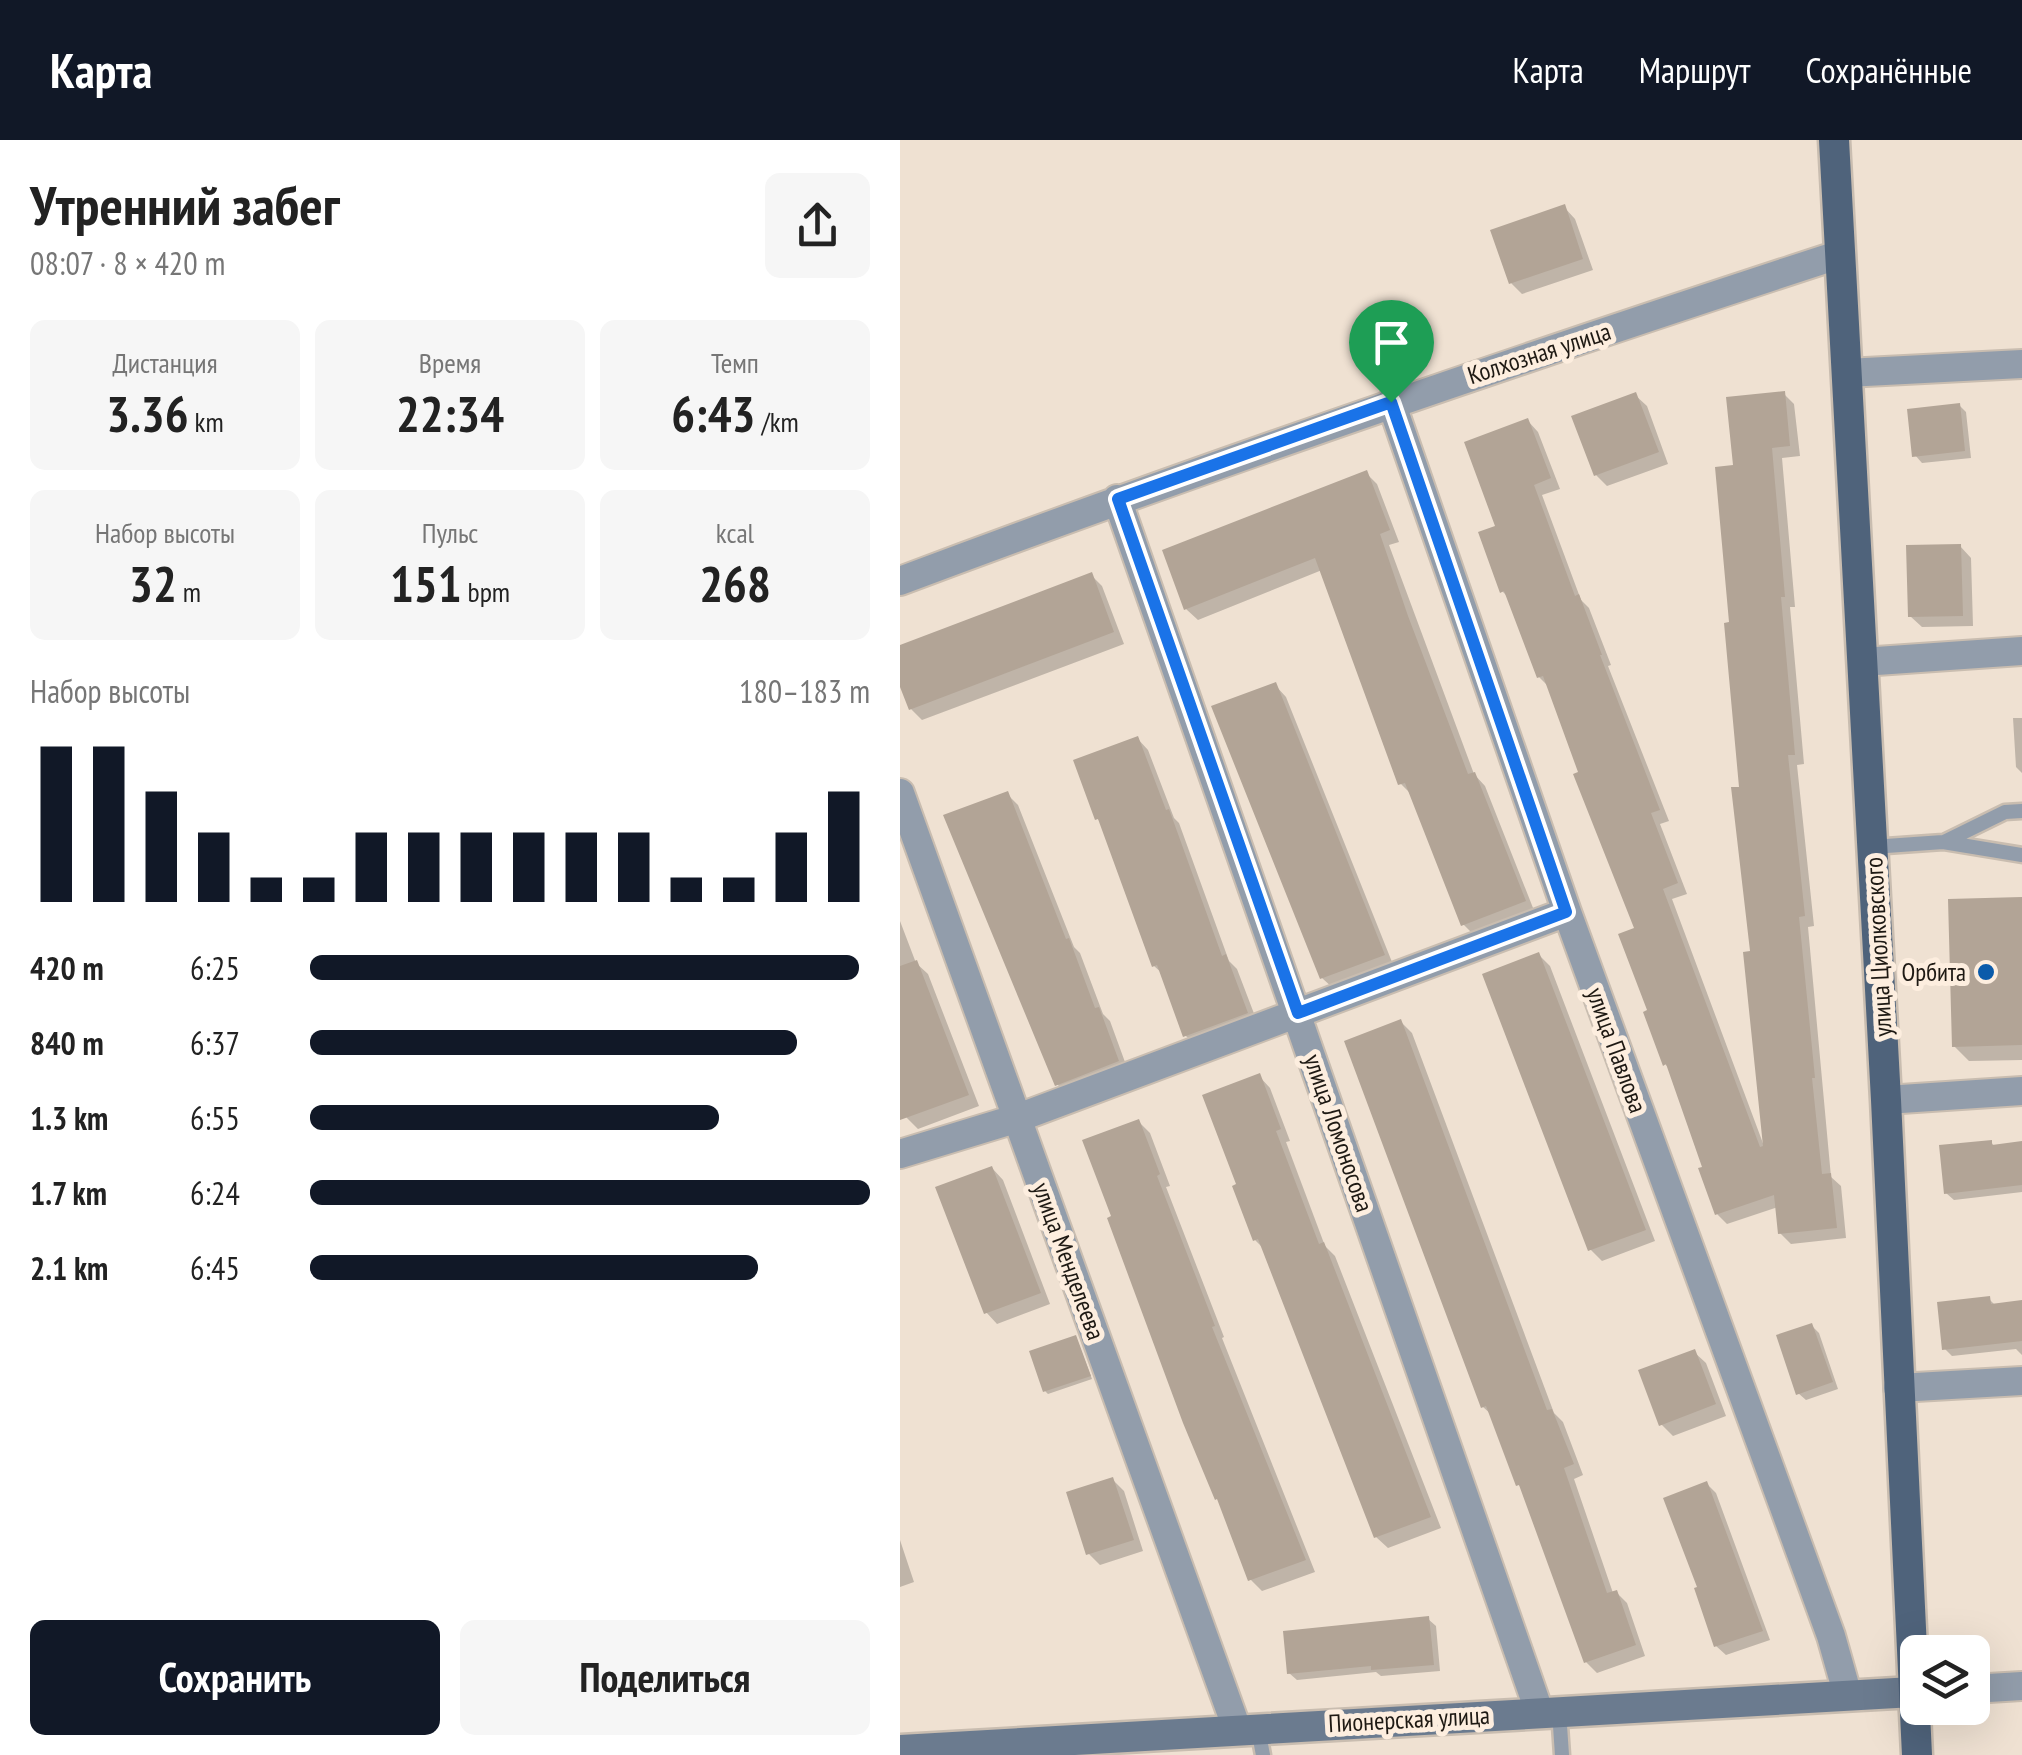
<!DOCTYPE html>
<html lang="ru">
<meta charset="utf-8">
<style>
:root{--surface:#fff;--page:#f6f6f6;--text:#222;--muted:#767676;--accent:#111827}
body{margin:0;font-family:"PT Sans Narrow",sans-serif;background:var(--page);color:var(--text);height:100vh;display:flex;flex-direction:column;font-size:38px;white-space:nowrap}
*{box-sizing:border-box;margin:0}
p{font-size:32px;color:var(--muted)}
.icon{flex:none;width:55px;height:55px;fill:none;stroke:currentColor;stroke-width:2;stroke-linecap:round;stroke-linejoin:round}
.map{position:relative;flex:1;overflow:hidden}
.sheet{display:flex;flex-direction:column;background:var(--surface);width:900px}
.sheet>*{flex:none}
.buttons{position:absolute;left:1000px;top:1495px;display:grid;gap:20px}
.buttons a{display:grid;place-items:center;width:90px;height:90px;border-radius:15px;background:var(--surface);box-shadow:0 10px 40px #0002;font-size:50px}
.pin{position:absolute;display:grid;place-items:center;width:85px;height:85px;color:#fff;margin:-102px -42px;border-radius:50% 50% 50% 0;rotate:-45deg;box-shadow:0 0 10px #0007}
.pin .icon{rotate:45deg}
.round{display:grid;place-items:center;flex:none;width:105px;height:105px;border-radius:15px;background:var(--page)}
.overview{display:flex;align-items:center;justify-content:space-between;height:170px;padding:0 30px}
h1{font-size:55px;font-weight:800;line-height:75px}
.stats{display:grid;grid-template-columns:repeat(3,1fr);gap:15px;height:170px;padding:10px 30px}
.stats div{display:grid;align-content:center;border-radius:15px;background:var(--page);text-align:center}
.stats b{font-size:50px;font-weight:800}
.stats small{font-size:28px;font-weight:400}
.stats p{font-size:28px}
.chart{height:280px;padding:20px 30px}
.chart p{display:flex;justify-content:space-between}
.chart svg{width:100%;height:180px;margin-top:10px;stroke:var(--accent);stroke-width:6}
.action{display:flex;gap:20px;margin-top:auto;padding:20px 30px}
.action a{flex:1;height:115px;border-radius:15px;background:var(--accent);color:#fff;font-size:40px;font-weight:800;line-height:115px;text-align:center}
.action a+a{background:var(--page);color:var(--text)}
ul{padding:0 30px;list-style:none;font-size:32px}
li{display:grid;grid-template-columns:160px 120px 1fr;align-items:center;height:75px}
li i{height:25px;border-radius:12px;background:var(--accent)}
header{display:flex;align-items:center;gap:60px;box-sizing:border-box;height:140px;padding:0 50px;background:var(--accent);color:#fff}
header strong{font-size:48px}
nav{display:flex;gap:55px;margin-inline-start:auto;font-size:35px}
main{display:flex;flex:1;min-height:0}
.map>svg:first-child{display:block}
.shadow{fill:#0003}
.building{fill:#b2a496}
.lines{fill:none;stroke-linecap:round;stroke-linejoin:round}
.lane-casing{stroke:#c9bdb0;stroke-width:19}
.street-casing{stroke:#c9bdb0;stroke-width:32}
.secondary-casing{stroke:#c9bdb0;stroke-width:35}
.primary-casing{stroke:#c9bdb0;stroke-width:35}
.lane{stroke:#929dab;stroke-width:14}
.street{stroke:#929dab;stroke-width:28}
.secondary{stroke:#6b7b8f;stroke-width:30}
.primary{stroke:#4f637b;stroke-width:30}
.route-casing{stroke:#fff;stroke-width:20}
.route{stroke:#1a73e8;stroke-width:12}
.poi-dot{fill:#0b5baa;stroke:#fdeedf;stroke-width:4}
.labels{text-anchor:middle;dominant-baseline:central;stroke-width:10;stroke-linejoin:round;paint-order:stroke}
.street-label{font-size:25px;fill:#1e1913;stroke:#fdeedf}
.poi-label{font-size:25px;fill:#1e1913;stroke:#fdeedf;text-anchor:end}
</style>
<header>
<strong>Карта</strong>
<nav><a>Карта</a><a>Маршрут</a><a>Сохранённые</a></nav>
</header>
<main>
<section class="sheet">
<div class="overview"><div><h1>Утренний забег</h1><p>08:07 · 8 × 420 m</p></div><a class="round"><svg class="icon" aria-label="share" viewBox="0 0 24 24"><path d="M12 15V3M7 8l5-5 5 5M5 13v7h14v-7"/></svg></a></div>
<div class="stats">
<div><p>Дистанция</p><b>3.36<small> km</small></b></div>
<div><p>Время</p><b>22:34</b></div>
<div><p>Темп</p><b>6:43<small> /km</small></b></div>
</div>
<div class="stats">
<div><p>Набор высоты</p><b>32<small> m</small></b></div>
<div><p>Пульс</p><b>151<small> bpm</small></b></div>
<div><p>kcal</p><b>268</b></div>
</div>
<div class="chart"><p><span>Набор высоты</span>180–183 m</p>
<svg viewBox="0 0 160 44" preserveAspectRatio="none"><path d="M5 44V6M15 44V6M25 44V17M35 44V27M45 44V38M55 44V38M65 44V27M75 44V27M85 44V27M95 44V27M105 44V27M115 44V27M125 44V38M135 44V38M145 44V27M155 44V17"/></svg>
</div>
<ul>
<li><b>420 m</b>6:25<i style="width:98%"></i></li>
<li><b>840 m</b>6:37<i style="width:87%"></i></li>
<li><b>1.3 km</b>6:55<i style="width:73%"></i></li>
<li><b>1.7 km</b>6:24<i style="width:100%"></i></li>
<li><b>2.1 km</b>6:45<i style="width:80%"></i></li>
</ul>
<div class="action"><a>Сохранить</a><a>Поделиться</a></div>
</section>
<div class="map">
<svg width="1122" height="1615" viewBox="0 0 1122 1615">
<rect width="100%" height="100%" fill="#efe1d2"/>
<!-- shadow -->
<path class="shadow" d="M664,67L675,79L693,130L622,154L611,143Z
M884,254L894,264L900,316L882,318L895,467H890L904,624L897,625L914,786L908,787L931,1037L941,1046L946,1098L891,1104L880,1093L878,1067L827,1084L817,1074L805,1029L771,930L765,924L750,872L737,790L649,547L639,537L610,459L602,451L598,387L628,281L638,292L660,349L642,355L681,460L689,468L711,525L708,526L769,681L760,684L787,754L772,759L864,1006L831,485L836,327Z
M735,255L747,266L768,324L707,346L696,335Z
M1059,265L1066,272L1071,318L1022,323L1015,315Z
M466,333L477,344L499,402L489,405L574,634L585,646L635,773L575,796L563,784L513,656L501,644L422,430L298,480L286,469Z
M1060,406L1071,418L1073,486L1022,487L1010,476Z
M191,435L202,446L224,504L22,580L11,569L0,540V507Z
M375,545L386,557L494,827L434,849L422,838Z
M1113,578H1122V633L1116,627Z
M237,598L248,610L274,678L279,683L329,821L337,829L358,884L297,907L286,896L263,834L254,826L203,684L198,679Z
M107,654L118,665L174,807L180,813L203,874L210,881L229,933L168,955L157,944Z
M1122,760V920L1069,921L1054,906Z
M0,781L16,823L28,834L79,966L18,989L6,977L0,961Z
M639,815L650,826L755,1101L702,1121L690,1109Z
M501,882L512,893L654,1273L663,1282L683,1335L674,1339L713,1453L716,1452L727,1463L745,1516L697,1533L686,1522L623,1349L618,1344L593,1276L583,1267Z
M359,936L370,948L390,1001L386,1002L425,1106L435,1116L541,1388L488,1408L476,1397L364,1109L355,1100L339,1045Z
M239,982L250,993L270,1046L266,1047L324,1197L322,1198L415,1432L362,1451L351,1440Z
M1091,1002L1095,1007L1122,1004V1052L1054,1060L1046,1053Z
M92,1028L103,1040L150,1164L97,1184L86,1172Z
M1089,1159L1096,1166L1122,1164V1215L1116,1209L1052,1216L1045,1209Z
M912,1186L919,1193L938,1249L906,1260L898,1253Z
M176,1197L192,1239L148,1254L145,1251Z
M794,1212L806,1223L826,1276L773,1296L761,1284Z
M212,1339L224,1351L243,1411L200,1425L189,1414Z
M807,1344L816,1353L870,1500L826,1515L816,1506Z
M0,1400L14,1442L0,1447Z
M528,1479L536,1486L540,1531L481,1536L476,1532L397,1540L389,1533Z"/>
<!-- building -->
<path class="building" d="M665,64L683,119L609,144L590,90Z
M885,251L890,306L872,308L885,457H881L895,615H888L905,776L899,777L915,938H912L922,1034L931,1033L937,1088L878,1094L874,1055L815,1075L798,1028L802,1027L766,924L763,926L743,872L747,870L718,794L734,788L673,634L678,632L643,536L637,538L604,451L600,453L578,392L595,386L564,302L628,278L651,338L634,345L675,456L679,454L702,515H700L760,670L751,673L778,743L763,749L860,1007L863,1006L843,812L850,811L831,647H839L824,483L829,482L815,327L833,325L826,257Z
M736,252L759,312L694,336L671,276Z
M1060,263L1065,311L1012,317L1007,269Z
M467,330L490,390L480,394L508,476L568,634L575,632L626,761L561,786L505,643L498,645L415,418L284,470L262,410Z
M1061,404L1063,476L1008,477L1006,405Z
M192,432L214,492L9,570L0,547V505Z
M376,542L485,815L420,839L311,566Z
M238,596L266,670L269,669L322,816L326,814L348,873L283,897L257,825L252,827L198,679L195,680L173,620Z
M108,651L166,799L169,798L195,868L199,867L219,921L155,946L43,675Z
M1122,757V905L1052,907L1048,759Z
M639,812L746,1090L688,1111L582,834Z
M17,820L69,955L0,980V826Z
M501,879L647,1270L652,1269L674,1324L664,1328L707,1453L717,1450L736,1505L684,1523L619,1345L616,1346L586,1266L581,1268L444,901Z
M360,933L381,989L376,991L419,1104L424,1102L531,1377L474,1398L358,1099L353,1101L332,1046L336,1044L302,955Z
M239,979L260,1034L257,1036L315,1186L312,1187L406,1420L348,1441L317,1359L315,1360L283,1283L207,1078L211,1076L182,1000Z
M1092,1000V1005L1122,1001V1045L1044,1054L1039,1005Z
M92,1026L141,1153L84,1174L35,1047Z
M1090,1156L1091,1164L1122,1160V1201L1042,1210L1037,1162Z
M912,1183L933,1242L896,1255L876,1195Z
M176,1195L191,1236L143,1252L129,1211Z
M795,1209L816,1264L759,1286L738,1230Z
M213,1337L234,1400L186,1415L166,1352Z
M807,1341L863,1491L814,1507L794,1448L797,1447L763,1358Z
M529,1476L534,1525L471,1530V1526L387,1534L383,1491Z"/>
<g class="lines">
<!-- lane casing -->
<g class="lane-casing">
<path id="lane" d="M1044,702L1105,672L1122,671
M972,707L1043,702L1122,715
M659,1571L662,1615
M358,1589L363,1615"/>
</g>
<!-- street casing -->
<g class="street-casing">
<path id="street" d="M946,233L1122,224
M491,262L667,772L931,1496L948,1556
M217,359L639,1571
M0,441C311,324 625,217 941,114
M962,522L1122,511
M0,653L337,1589
M986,960L1122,951
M0,1014L118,978L667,772
M998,1248L1122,1241
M1072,1549L1122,1546"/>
</g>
<!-- secondary casing -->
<g class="secondary-casing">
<path id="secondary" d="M0,1610L1013,1552"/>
</g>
<!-- primary casing -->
<g class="primary-casing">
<path id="primary" d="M934,0L986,960L1017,1615"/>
</g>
<!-- lane -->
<use href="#lane" class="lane"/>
<!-- street -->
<use href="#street" class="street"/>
<!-- secondary -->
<use href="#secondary" class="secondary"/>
<!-- primary -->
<use href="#primary" class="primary"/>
</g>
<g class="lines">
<!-- route casing -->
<g class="route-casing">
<path id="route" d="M491,262L666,772L398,873L218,359Z"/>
</g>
<!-- route -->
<use href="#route" class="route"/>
</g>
<!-- markers -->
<circle class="poi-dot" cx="1086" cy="832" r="10"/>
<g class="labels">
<!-- street labels -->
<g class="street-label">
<text transform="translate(639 213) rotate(-18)">Колхозная улица</text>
<text transform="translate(978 807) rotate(-93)">улица Циолковского</text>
<text transform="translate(717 910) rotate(70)">улица Павлова</text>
<text transform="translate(439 993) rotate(71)">улица Ломоносова</text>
<text transform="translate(169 1121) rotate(70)">улица Менделеева</text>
<text transform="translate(509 1579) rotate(-3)">Пионерская улица</text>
</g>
<!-- poi labels -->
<g class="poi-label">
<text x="1066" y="832">Орбита</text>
</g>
</g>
</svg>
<div class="buttons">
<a><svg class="icon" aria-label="layers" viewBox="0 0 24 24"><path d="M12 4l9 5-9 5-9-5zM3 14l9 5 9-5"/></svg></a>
</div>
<div class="pin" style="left:491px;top:262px;background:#1e9e55"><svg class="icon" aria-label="arrive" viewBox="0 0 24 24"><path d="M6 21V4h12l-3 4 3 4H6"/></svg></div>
</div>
</main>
